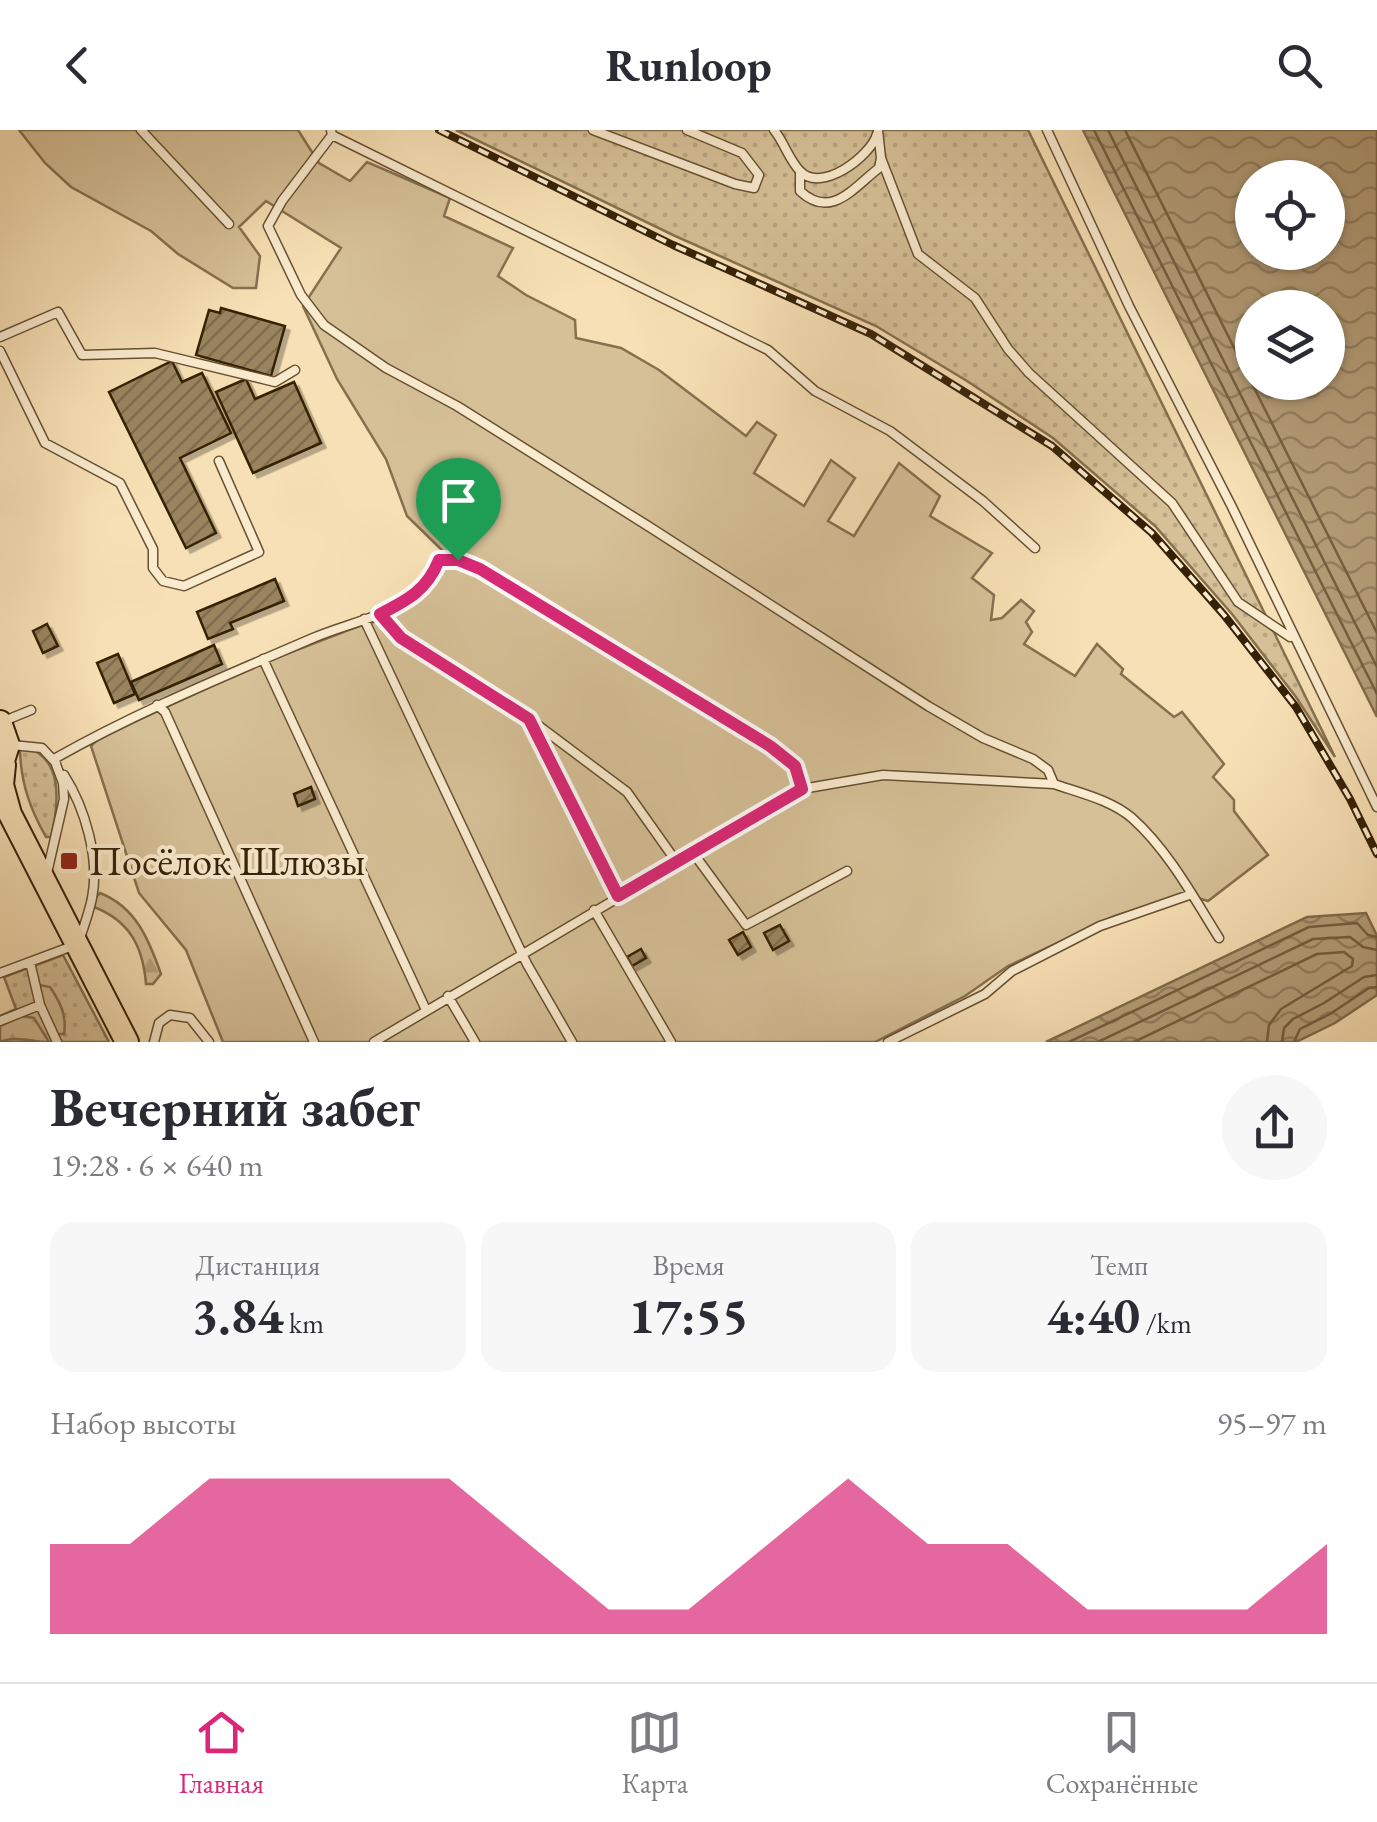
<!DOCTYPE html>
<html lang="ru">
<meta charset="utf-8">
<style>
:root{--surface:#fff;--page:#f7f7f7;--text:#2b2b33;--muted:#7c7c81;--line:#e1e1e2;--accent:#db2777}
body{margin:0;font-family:"EB Garamond",serif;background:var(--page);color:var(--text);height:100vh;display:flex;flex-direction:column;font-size:38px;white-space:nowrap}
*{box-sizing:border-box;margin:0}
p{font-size:32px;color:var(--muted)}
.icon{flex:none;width:55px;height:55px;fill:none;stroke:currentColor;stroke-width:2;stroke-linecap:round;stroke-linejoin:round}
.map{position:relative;height:912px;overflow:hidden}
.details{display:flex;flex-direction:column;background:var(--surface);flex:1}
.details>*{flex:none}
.controls{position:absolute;left:1235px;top:30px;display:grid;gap:20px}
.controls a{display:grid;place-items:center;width:110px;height:110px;border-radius:50%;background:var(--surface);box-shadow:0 2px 8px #0004;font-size:50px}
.pin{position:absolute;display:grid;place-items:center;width:85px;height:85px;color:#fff;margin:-102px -42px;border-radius:50% 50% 50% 0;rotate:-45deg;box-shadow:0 0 10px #0007}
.pin .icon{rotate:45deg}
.round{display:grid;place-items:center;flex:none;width:105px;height:105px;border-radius:52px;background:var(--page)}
.overview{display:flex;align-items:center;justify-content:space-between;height:170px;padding:0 50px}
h1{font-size:55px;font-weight:700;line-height:75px}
.figures{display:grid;grid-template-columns:repeat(3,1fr);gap:15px;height:170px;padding:10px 50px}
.figures div{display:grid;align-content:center;border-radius:25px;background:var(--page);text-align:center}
.figures b{font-size:50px;font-weight:700}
.figures small{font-size:28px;font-weight:400}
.figures p{font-size:28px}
.chart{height:280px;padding:20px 50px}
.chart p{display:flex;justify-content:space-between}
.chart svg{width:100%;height:180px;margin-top:10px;fill:var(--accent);opacity:.7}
header{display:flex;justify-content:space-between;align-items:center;height:130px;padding:0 50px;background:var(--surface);font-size:45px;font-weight:700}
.dock{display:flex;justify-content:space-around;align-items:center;height:140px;border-top:2px solid var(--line);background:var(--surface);font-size:28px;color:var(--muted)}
.dock a{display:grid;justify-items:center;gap:5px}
.dock .selected{color:var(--accent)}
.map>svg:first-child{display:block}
.grass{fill:url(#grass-dots);stroke:#86704e;stroke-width:2.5}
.forest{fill:url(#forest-firs);stroke:#86704e;stroke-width:2.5}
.garden{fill:#d6c097;stroke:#86704e;stroke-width:2.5}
.water{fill:url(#water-waves);stroke:#826d4c;stroke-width:2.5;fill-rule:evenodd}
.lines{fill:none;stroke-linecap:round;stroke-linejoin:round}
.shore{stroke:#756040;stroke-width:2.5}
.building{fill:url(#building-hatch);stroke:#352106;stroke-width:2.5;filter:url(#shadow)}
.lane-casing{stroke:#665132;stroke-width:11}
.primary-casing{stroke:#352106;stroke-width:26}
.lane{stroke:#faebcf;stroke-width:8}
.primary{stroke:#f7e0b5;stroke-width:22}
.rail-casing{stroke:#352106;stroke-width:8}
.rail{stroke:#faebcf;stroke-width:4;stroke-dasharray:11;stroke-linecap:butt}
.route-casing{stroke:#fff;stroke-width:20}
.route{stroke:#db2777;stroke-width:12}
.poi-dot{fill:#8f2418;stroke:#faebcf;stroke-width:4}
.labels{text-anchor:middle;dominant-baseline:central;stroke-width:8;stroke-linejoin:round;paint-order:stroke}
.poi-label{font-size:40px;fill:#352106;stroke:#faebcf;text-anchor:start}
</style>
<header><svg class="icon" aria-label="back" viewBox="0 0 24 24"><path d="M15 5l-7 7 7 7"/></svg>Runloop<svg class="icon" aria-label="search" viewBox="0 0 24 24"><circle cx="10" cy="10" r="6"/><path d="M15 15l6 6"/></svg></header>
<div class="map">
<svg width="1377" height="912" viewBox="0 0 1377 912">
<defs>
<pattern id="grass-dots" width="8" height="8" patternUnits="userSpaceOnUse" patternTransform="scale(2.5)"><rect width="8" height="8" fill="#d6c097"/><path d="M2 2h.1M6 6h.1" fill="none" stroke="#b8a581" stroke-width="1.8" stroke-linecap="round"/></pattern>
<pattern id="forest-firs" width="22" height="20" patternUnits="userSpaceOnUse" patternTransform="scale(2.5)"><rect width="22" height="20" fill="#d6c097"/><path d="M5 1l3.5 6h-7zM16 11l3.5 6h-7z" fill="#b8a581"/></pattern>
<pattern id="water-waves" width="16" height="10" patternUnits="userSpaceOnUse" patternTransform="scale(2.5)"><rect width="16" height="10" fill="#b59f7a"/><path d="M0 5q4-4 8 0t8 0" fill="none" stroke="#948162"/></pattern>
<pattern id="building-hatch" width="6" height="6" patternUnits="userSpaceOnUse" patternTransform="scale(2.5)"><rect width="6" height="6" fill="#9a8461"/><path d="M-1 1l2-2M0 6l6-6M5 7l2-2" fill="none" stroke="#7e6c4e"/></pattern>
<filter id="shadow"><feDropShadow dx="4.5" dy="4.5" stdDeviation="0" flood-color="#0004"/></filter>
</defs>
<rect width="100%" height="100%" fill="#f7e0b5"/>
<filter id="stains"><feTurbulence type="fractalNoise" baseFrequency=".002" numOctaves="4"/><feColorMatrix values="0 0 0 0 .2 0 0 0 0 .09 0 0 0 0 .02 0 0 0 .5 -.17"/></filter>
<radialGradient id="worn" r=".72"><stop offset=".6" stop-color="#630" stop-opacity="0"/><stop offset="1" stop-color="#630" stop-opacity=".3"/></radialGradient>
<!-- grass -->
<path class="grass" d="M456,0H1028L1335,627L1296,567L1232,484L1155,396L1053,308L967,251L876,196L673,105Z
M24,617C64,626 59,674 51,707H46C30,679 21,653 20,621Z
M63,825L109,912H0V886L16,879L4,847Z"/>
<!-- forest -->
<path class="forest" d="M100,763C136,777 149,810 161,844L153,854H146C143,817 130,791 94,777L95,768Z
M40,855L50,857C60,872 67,885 64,904H56L39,865Z
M21,886L34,888L49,912C32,912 15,905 0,912V896Z"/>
<!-- garden -->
<path class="garden" d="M19,0H298L319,33L350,51L367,32L450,68L444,86L513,118L498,146L526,165L575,190L576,208L621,218L659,240L746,306L757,292L776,305L754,343L804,376L831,330L855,348L828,391L854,406L899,333L940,366L930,386L992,423L972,448L994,465L991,490L1002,488L1021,470L1034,481L1026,492L1032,502L1024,514L1075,546L1097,514L1123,539L1121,544L1174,587L1182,582L1224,634L1213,647L1234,670V681L1268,725L1208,771L1184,764L1115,786L1008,836L965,866L875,912H223L186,820L139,763L91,616L99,608L255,536L359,496L389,488L424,465L440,440L450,435L445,423L407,386L386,329L337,249L303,176L341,118L266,71L239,97L260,126L256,158H233L178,124L151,101L71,57L45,33Z"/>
<!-- water -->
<path class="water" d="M1083,0H1377V587ZM1252,48H1328V122H1252ZM1252,178H1328V252H1252Z
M1366,783L1377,806V865L1335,893L1296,912H1046L1307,787Z"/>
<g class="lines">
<!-- shore -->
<path class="shore" d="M1094,0L1377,564
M1108,0L1377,537
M1125,0L1377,503
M1069,912L1309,797L1357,793L1368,805L1377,807
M1098,912L1313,809L1350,807L1363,817L1377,820
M1134,912L1317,824L1344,822L1353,829L1352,836L1281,879L1269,895L1267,912
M1282,912L1284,898L1293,889L1324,873L1364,847L1377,845
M1294,912L1300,899L1330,884L1369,858L1377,857"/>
</g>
<!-- building -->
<path class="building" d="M221,178L285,196L271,246L196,225L209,180L220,183Z
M172,231L182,252L202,243L231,303L180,328L216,403L186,418L109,262Z
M246,249L255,269L294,252L321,313L253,343L216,262Z
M275,449L284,471L230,493L233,499L208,509L197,482Z
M47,494L58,516L43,523L33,501Z
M214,515L222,534L139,570L131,552Z
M118,524L135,564L114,573L97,533Z
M311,657L315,669L298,676L294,664Z
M780,795L789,811L773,820L764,803Z
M743,802L751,817L738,825L729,810Z
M641,819L646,828L632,836L627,827Z"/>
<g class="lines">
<!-- lane casing -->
<g class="lane-casing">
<path id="lane" d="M141,0L229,94
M331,0L332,5L282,71L268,96L301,165L324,195L386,238L457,276L648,396L928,576L983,608L1033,629L1048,640L1054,654C1080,663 1111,670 1132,688C1168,720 1194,768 1219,808
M593,0L735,54L754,58L759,45L742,23L687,0
M774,0C784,12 789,30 800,41C821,64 871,26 877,4
M1047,0L1129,176L1232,377L1377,677
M332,5L768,220L815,261L890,301L983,371L1035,418
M881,28L918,124L975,168L1008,219L1029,243L1172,373L1238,472L1290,507
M800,42V61C831,90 853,58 879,38L881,28L878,0
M0,207L58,182L82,225L155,223L275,252L295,240
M0,221L45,313L120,353L153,419V438L163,451L184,456L259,422L219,331
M380,485L401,509L515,578L627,662L678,734
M364,489L527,834L572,912
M263,529L426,880
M157,575L165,582L314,912
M4,591L31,580
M531,591L618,766
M12,615L42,618L56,633
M694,724L746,795L847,741
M47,743L64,669L63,653L54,629C137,582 225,546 313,508C346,494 384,487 413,467C426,458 433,444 439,430H459L480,439L770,615L795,636L802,659L883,645L1054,654
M594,780L671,912
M30,832L40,875
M0,843L78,814C83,799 89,783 92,768C100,729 85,678 64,645
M448,866L475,912
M0,891L40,875L57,912
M154,912L159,893L170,885L190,888L209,912
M374,912L802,659
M888,912L985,864L1012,841L1100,796L1192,764"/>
</g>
<!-- primary casing -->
<g class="primary-casing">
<path id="primary" d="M0,592L8,615L0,640
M4,635L2,655L10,684L127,912"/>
</g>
<!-- lane -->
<use href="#lane" class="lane"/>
<!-- primary -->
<use href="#primary" class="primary"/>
<!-- rail casing -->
<g class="rail-casing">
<path id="rail" d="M439,0L673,115L871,204L1052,316L1152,403L1224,485L1296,577L1350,669L1377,724"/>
</g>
<!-- rail -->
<use href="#rail" class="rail"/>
</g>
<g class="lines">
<!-- route casing -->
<g class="route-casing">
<path id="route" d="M439,430H458L480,439L770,616L795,636L802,659L618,766L529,589L401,508L380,484C408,470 427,460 439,430Z"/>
</g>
<!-- route -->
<use href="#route" class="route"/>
</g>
<!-- markers -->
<rect class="poi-dot" x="59" y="721" width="20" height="20" rx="5"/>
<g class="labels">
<!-- poi labels -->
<g class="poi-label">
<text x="89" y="731">Посёлок Шлюзы</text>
</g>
</g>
<rect width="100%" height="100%" filter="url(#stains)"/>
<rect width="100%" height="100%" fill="url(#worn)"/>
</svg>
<div class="controls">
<a><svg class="icon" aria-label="locate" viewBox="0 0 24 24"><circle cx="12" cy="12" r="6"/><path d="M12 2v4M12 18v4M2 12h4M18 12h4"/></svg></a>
<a><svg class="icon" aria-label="layers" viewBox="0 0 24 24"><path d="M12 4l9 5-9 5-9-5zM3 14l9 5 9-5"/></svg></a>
</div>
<div class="pin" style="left:458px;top:430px;background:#1e9e55"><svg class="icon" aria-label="arrive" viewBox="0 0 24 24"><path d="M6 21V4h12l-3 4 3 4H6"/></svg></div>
</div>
<section class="details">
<div class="overview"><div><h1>Вечерний забег</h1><p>19:28 · 6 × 640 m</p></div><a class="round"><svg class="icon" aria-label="share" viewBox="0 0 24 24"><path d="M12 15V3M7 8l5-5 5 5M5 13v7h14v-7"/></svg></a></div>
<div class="figures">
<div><p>Дистанция</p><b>3.84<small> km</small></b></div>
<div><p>Время</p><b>17:55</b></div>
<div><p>Темп</p><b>4:40<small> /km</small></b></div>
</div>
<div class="chart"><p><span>Набор высоты</span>95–97 m</p>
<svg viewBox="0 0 160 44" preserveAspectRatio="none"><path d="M0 44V22L10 22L20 6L30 6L40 6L50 6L60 22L70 38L80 38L90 22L100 6L110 22L120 22L130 38L140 38L150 38L160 22V44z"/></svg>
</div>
</section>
<nav class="dock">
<a class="selected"><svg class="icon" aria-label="home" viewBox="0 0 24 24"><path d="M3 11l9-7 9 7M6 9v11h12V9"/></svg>Главная</a>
<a><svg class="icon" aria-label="map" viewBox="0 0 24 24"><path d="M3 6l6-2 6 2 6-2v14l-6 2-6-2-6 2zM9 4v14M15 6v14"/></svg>Карта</a>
<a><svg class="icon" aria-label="saved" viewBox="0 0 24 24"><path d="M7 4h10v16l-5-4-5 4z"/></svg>Сохранённые</a>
</nav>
